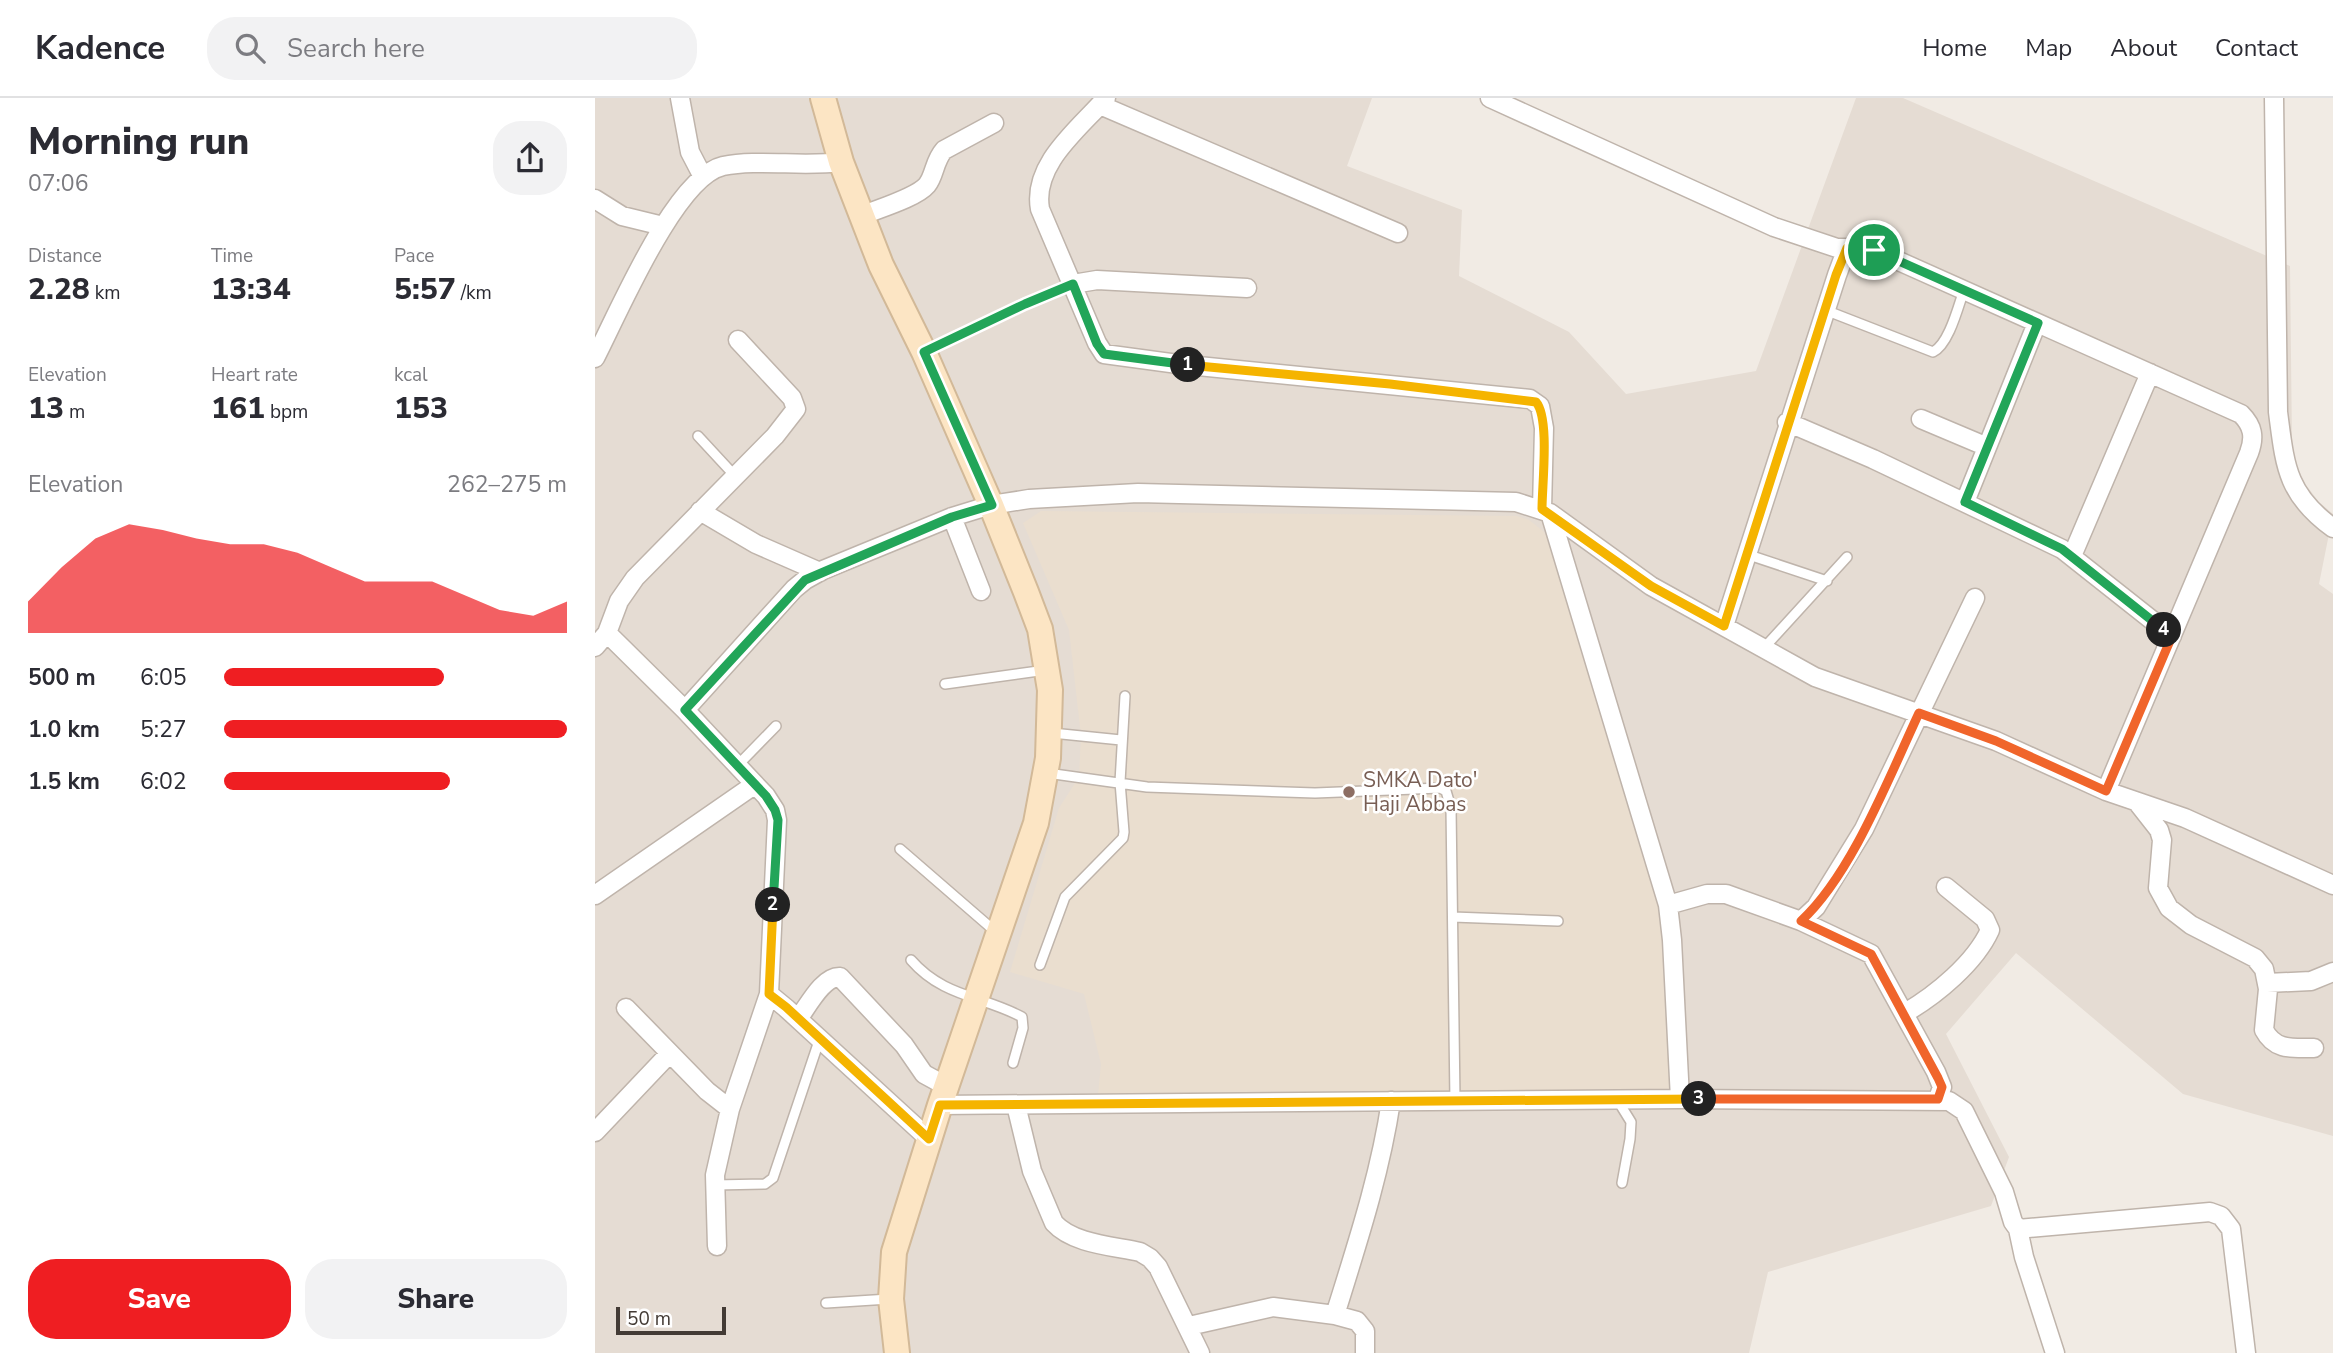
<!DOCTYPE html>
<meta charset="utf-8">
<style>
:root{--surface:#fff;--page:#f2f2f3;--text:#2b2b33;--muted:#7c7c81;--line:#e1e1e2;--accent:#ef1e22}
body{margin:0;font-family:"Nunito Sans",sans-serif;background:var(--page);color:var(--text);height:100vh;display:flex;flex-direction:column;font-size:26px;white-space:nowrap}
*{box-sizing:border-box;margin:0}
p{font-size:23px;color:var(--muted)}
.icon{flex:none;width:38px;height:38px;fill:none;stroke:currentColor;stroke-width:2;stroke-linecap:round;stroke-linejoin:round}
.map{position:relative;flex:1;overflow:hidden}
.drawer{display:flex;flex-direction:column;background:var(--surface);width:595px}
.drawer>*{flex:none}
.scale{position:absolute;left:21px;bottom:18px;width:110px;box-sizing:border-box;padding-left:7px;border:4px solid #433b35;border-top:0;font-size:19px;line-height:24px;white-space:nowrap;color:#433b35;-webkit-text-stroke:5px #fff;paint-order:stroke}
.pin{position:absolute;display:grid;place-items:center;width:60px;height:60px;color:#fff;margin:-30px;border:4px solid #fff;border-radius:50%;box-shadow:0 2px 7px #0007}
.km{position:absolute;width:35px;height:35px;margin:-18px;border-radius:50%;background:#222;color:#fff;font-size:19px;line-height:35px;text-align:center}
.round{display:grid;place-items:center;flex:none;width:74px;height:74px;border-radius:28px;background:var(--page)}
.overview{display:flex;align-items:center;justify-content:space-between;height:119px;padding:0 28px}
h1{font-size:38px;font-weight:800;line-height:52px}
.metrics{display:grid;grid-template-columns:repeat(3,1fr);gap:10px;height:119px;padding:7px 28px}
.metrics div{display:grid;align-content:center}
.metrics b{font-size:30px;font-weight:800}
.metrics small{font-size:19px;font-weight:400}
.metrics p{font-size:19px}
.chart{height:196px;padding:14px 28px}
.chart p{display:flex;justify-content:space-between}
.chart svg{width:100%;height:126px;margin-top:7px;fill:var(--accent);opacity:.7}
.cta{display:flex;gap:14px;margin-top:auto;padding:14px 28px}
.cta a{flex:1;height:80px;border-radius:28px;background:var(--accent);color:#fff;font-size:28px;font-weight:800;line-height:80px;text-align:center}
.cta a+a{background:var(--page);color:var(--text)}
ul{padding:0 28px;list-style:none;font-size:23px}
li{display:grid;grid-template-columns:112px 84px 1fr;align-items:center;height:52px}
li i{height:18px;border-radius:9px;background:var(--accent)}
header{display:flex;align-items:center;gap:42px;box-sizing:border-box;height:98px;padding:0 35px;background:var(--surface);border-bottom:2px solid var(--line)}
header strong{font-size:33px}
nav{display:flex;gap:38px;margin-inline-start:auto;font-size:24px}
.search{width:490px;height:63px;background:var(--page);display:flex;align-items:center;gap:18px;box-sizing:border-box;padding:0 24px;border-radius:28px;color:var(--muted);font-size:26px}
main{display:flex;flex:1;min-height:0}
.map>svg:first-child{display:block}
.residential{fill:#e5dcd3}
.education{fill:#eadecf}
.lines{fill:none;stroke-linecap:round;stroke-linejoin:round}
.lane-casing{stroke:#bfb4ab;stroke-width:12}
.street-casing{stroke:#bfb4ab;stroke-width:21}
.secondary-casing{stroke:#d2b998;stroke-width:28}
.lane{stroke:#fff;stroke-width:9}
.street{stroke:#fff;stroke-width:18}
.secondary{stroke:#fce5c4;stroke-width:24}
.split-1-casing{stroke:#fff;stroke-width:14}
.split-2-casing{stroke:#fff;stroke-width:14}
.split-3-casing{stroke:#fff;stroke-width:14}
.split-4-casing{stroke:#fff;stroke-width:14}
.split-5-casing{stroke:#fff;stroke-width:14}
.split-1{stroke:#f5b400;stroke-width:9}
.split-2{stroke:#22a559;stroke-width:9}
.split-3{stroke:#f5b400;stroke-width:9}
.split-4{stroke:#f0652b;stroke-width:9}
.split-5{stroke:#22a559;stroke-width:9}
.education-dot{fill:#8d6e63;stroke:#fff;stroke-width:2.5}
.labels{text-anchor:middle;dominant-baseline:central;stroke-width:5;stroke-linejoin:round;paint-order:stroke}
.education-label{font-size:21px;fill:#785e54;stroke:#fff;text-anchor:start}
</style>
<header>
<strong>Kadence</strong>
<div class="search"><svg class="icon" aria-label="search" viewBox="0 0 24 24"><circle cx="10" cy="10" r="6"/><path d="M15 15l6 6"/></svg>Search here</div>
<nav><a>Home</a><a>Map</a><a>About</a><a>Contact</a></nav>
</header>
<main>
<section class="drawer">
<div class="overview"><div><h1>Morning run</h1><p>07:06</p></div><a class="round"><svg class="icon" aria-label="share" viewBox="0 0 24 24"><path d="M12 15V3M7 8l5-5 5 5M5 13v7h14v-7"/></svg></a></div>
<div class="metrics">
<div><p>Distance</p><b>2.28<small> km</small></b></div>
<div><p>Time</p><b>13:34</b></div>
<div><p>Pace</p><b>5:57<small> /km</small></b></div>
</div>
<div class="metrics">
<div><p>Elevation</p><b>13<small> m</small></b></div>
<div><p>Heart rate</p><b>161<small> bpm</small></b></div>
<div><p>kcal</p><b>153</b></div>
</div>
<div class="chart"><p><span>Elevation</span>262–275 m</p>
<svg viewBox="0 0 160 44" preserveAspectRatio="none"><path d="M0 44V33L10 21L20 11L30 6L40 8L50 11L60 13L70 13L80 16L90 21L100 26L110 26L120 26L130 31L140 36L150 38L160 33V44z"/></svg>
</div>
<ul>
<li><b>500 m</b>6:05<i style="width:64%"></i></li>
<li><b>1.0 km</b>5:27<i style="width:100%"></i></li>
<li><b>1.5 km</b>6:02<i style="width:66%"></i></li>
</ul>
<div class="cta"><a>Save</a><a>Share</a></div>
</section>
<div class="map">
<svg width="1738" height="1255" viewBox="0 0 1738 1255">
<rect width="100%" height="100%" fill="#f1ebe4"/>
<!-- residential -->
<path class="residential" d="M0,0H777L752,68L867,112L864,178L974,234L1031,296L1161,273L1261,0H1308L1695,168L1697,348L1701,367L1711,387L1724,404L1738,416L1724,486L1738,496V1038L1588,996L1421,855L1351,936L1414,1059L1396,1108L1173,1174L1154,1255H0Z"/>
<!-- education -->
<path class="education" d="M446,413L922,418L934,422L948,433L954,441L1070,826L1075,991L503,997L506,966L489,896L415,874L464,710L484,679L486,638L474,532L428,425Z"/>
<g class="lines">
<!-- lane casing -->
<g class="lane-casing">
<path id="lane" d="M1230,212L1338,254C1354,246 1363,209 1369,192
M331,253L430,206L477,187
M103,338L140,378
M1151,456L1232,483
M1168,551L1252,459
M350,586L451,572
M457,635L526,642
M142,668L181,628
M452,675L552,689L720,695L845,690L851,693L856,710L860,1003
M305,751L402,835
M858,819L963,823
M316,862C348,899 388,898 427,919L428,930L418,965
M445,867L470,799L528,740L529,734L525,684L530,598
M1023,1003L1036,1024L1035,1041L1027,1085
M120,1087L170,1086L178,1080L225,940
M231,1205L294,1201"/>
</g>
<!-- street casing -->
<g class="street-casing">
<path id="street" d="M85,0L95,54L108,79
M511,0C484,31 437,66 445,111L502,245L509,256L583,266L935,301L945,308L949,330L947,411
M895,0L1179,129L1242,150H1252
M1679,0L1683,314C1690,367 1691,396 1738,430
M505,7L803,135
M0,101L27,118L68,128
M266,118C282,111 321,100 332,87C340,77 339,63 349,52L399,25
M478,186L502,182L652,190
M0,260C23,216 80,79 128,68C163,61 208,69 246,64
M1326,321L1390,348
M1192,324L1278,361L1467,451L1577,538
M1370,404L1442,225
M105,413L161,446L225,474
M955,415L1073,807L1077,842L1085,1001
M357,419L386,493
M1477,458L1555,275
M1129,528L1242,177L1252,150L1265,149L1279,152L1646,316C1658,328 1660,339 1654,355L1511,693
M12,535L90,612L171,698L180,712L182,722L174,896L135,1011L120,1077L122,1148
M0,549L12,535L24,503L40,480L180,338L201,311L197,300L143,242
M90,612L199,491L210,482L228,472L357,419L396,407L434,401L543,395L921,404L955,415L1056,488L1220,579L1401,643L1511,693L1590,720L1738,787
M1542,704L1564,732L1567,742L1563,790L1574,810L1596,827L1660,860L1669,871L1673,891L1669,932C1680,953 1698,950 1719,950
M0,797L159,687
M1073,807L1112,796H1131L1206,823L1221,809L1269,731L1380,500
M1206,823L1276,856L1341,974L1347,989L1343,1001
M1672,885L1716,883L1738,874
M174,896L191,910L334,1041
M31,910L112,993L135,1011
M1310,915C1341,897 1380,865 1395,832L1390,821L1351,789
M203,921C213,908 228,878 245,879L309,947L329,976L351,988
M345,1007L1085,1001L1354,1003L1369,1013L1409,1094L1418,1124L1423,1131L1615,1114L1626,1118L1636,1131L1651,1255
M421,1007L437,1073L459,1125C478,1146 518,1148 545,1154L555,1160L563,1169L605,1255
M0,1034L75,955
M1423,1131L1429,1159L1460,1255
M740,1217C762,1146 785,1077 796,1003
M594,1228L678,1209L740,1217L762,1223L770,1233V1255"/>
</g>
<!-- secondary casing -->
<g class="secondary-casing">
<path id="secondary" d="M228,0L246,64L286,167L329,254L396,407L431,494L445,531L455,592L453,660L441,725L345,1007L299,1154L296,1201L302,1255"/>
</g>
<!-- lane -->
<use href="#lane" class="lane"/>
<!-- street -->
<use href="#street" class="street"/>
<!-- secondary -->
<use href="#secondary" class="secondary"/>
</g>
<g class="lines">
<!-- split-1 casing -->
<g class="split-1-casing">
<path id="split-1" d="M593,267L795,286L941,304C955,320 947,387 947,411L1056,488L1129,528L1241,177L1252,150L1265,149L1279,152"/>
</g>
<!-- split-2 casing -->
<g class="split-2-casing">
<path id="split-2" d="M178,807L183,722L180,712L171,698L90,612L210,482L357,419L397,407L329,254L430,206L478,186L502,246L509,256L593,267"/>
</g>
<!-- split-3 casing -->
<g class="split-3-casing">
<path id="split-3" d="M178,807L174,896L191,909L334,1041L345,1007L1104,1001"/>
</g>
<!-- split-4 casing -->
<g class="split-4-casing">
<path id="split-4" d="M1104,1001H1343L1347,989L1343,980L1276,856L1206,823C1257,776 1294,679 1324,615L1401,643L1511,693L1577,538L1569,532"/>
</g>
<!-- split-5 casing -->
<g class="split-5-casing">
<path id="split-5" d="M1279,152L1443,225L1370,404L1467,451L1569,532"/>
</g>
<!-- split-1 -->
<use href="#split-1" class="split-1"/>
<!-- split-2 -->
<use href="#split-2" class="split-2"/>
<!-- split-3 -->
<use href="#split-3" class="split-3"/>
<!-- split-4 -->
<use href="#split-4" class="split-4"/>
<!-- split-5 -->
<use href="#split-5" class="split-5"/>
</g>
<!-- markers -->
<circle class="education-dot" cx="754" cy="694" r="7"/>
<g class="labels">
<!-- education labels -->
<g class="education-label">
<text x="768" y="682">SMKA Dato'<tspan x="768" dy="24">Haji Abbas</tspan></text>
</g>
</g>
</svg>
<div class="scale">50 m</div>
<div class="pin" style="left:1279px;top:152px;background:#1e9e55"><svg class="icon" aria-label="arrive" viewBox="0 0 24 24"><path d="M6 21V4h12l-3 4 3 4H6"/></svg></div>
<b class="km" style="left:593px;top:267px">1</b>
<b class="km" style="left:178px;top:807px">2</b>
<b class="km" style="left:1104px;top:1001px">3</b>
<b class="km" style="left:1569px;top:532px">4</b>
</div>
</main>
